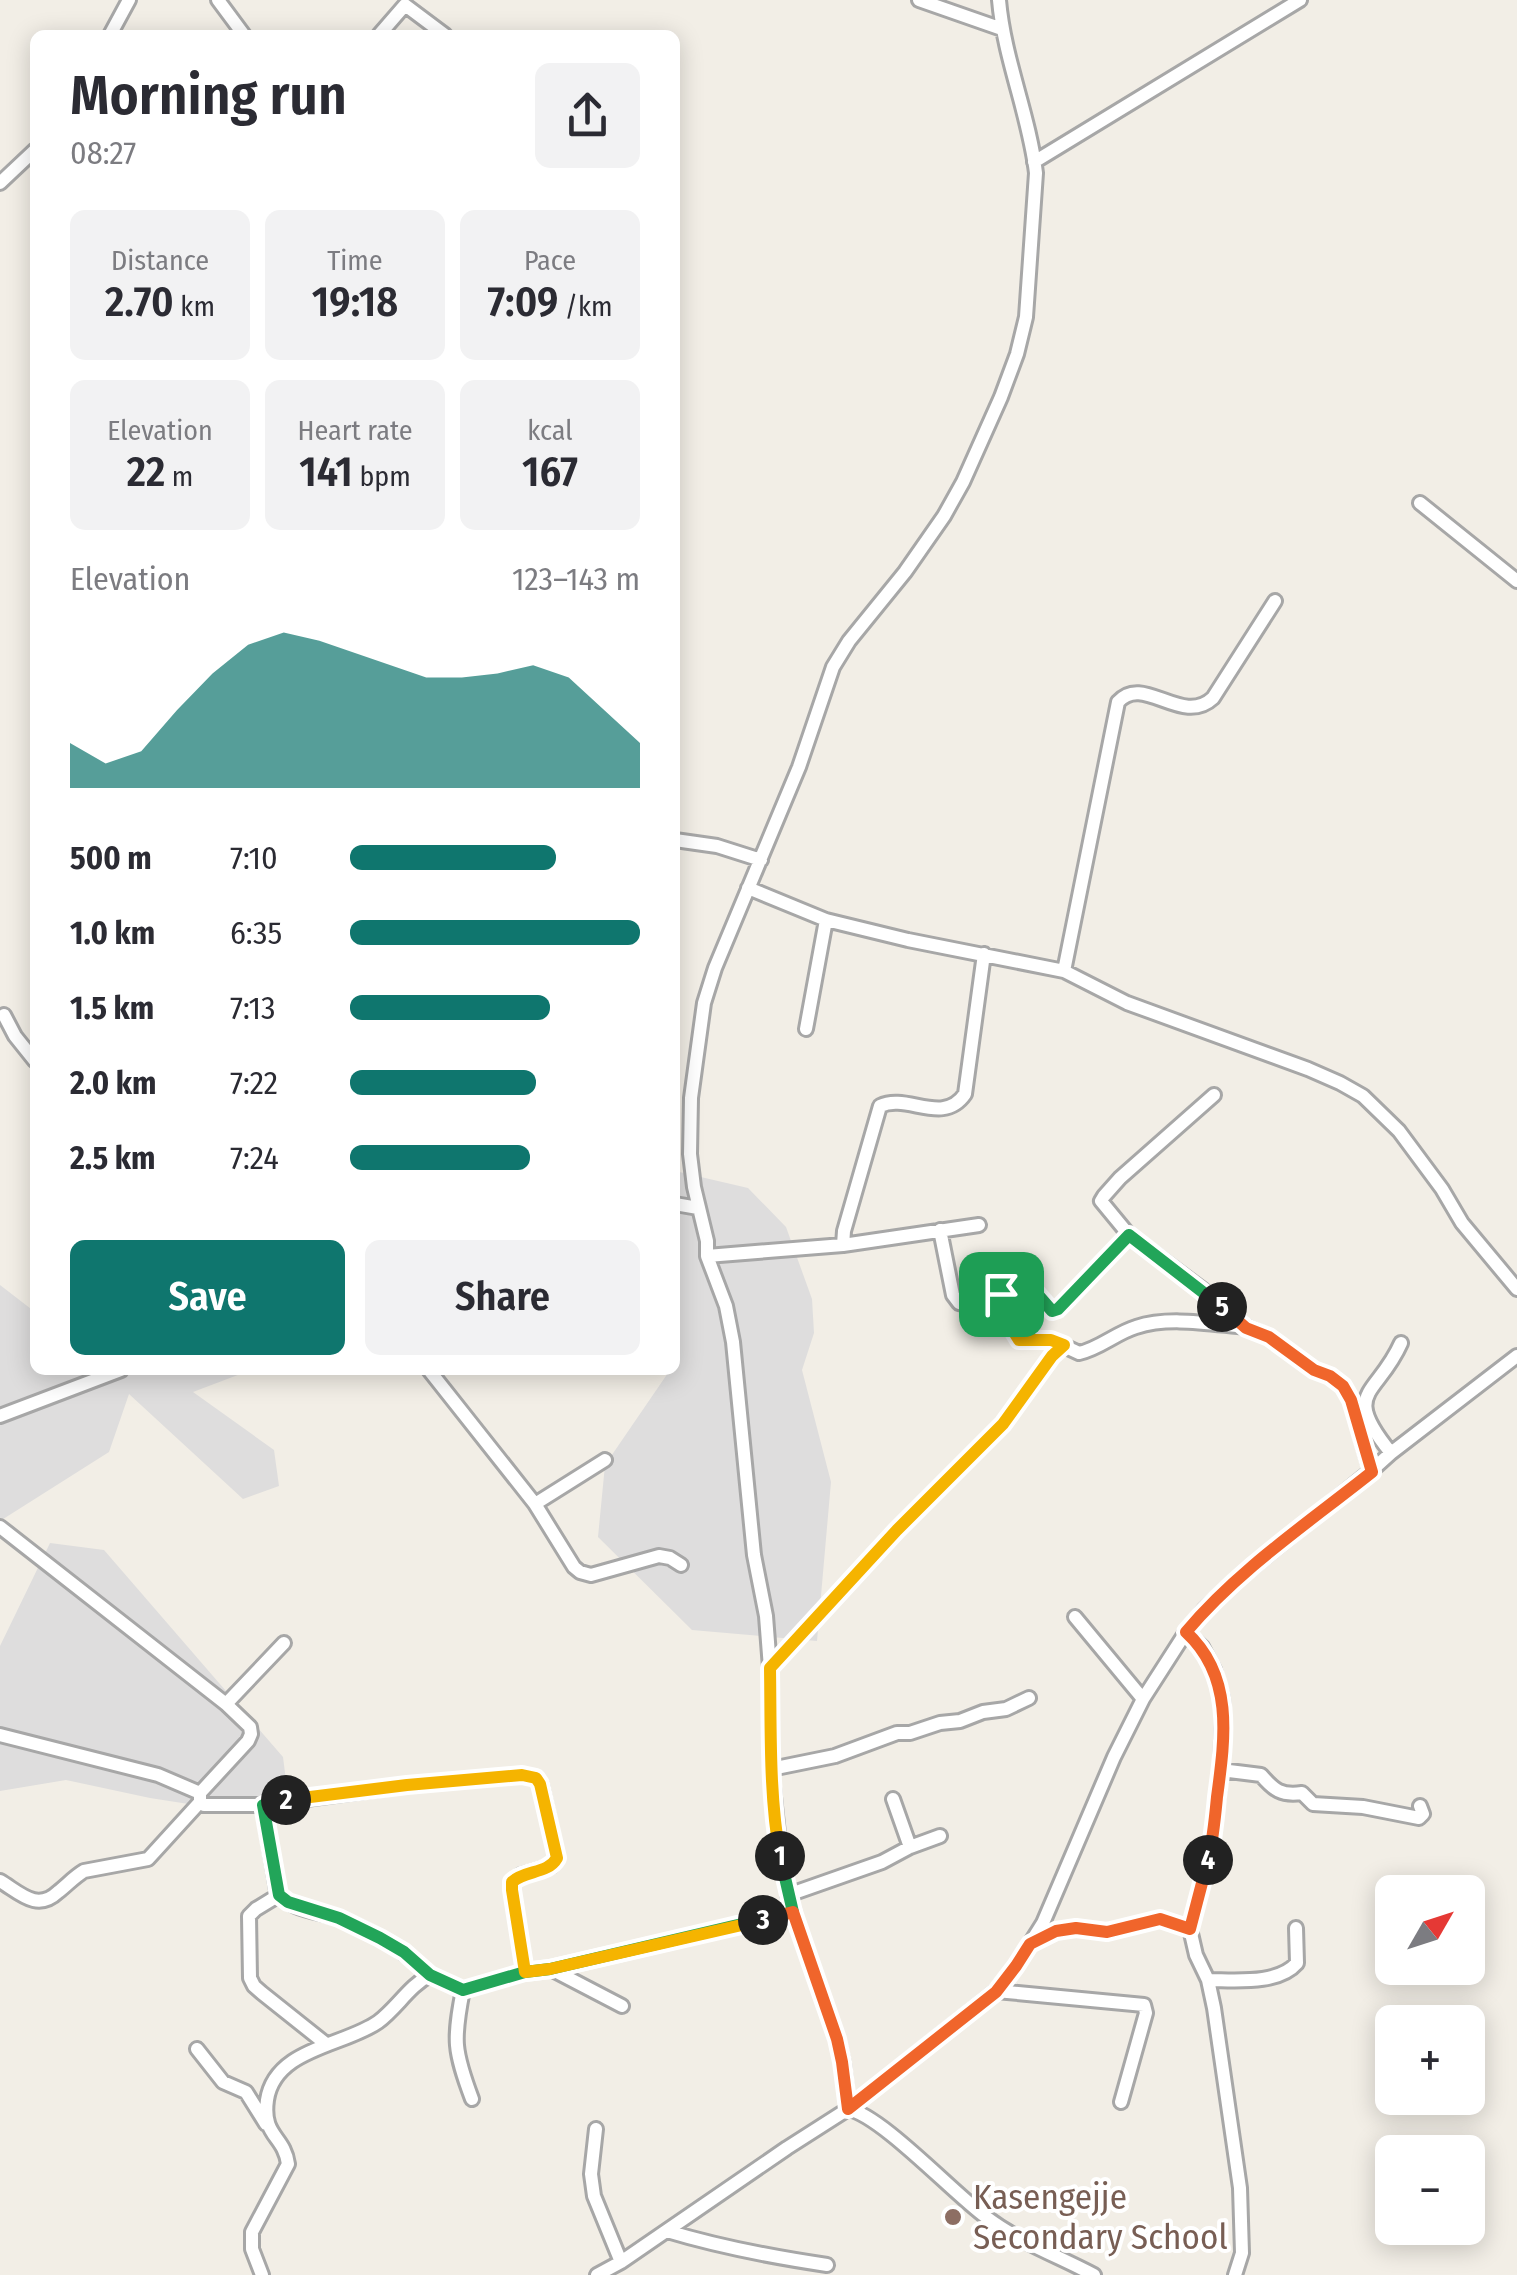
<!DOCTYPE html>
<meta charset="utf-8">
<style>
:root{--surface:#fff;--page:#f2f2f3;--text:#2b2b33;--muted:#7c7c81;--accent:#0f766e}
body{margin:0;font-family:"Fira Sans Condensed",sans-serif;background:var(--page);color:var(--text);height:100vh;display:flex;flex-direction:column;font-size:38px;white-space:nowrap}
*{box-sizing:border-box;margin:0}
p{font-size:32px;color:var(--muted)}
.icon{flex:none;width:55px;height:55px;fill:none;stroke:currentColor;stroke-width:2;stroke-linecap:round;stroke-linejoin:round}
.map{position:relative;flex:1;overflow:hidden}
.panel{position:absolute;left:30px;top:30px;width:650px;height:1345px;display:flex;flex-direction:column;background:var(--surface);border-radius:15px;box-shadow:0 5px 25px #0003}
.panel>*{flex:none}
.needle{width:65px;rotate:51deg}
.controls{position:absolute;left:1375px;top:1875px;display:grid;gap:20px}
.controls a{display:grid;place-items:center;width:110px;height:110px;border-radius:15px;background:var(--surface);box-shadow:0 5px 25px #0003;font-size:50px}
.pin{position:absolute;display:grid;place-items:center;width:85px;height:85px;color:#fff;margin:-42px;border-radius:20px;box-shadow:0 5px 15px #0006}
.km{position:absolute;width:50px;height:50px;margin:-25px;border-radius:50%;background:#222;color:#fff;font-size:28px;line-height:50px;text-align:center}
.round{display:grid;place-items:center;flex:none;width:105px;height:105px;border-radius:15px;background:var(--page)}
.overview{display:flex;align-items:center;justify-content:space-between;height:170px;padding:0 40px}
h1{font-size:55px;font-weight:600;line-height:75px}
.stats{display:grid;grid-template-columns:repeat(3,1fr);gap:15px;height:170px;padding:10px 40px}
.stats div{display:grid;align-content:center;border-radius:15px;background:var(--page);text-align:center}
.stats b{font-size:42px;font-weight:600}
.stats small{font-size:28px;font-weight:400}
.stats p{font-size:28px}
.chart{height:280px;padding:20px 40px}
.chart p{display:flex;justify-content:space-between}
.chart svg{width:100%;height:180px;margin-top:10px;fill:var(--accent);opacity:.7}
.cta{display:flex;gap:20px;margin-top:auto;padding:20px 40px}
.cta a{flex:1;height:115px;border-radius:15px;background:var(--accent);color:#fff;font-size:40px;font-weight:600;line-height:115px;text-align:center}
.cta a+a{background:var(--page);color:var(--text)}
ul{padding:0 40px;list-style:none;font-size:32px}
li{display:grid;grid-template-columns:160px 120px 1fr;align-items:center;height:75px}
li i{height:25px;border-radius:12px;background:var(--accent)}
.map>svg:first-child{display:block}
.residential{fill:#dedddd}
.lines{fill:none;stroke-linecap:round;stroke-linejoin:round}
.minor-casing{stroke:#a7a7a7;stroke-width:18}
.minor{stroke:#fff;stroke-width:12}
.split-1-casing{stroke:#fff;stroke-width:20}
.split-2-casing{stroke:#fff;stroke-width:20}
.split-3-casing{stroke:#fff;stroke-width:20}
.split-4-casing{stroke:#fff;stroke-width:20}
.split-5-casing{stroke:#fff;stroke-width:20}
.split-6-casing{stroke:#fff;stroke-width:20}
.split-1{stroke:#f5b400;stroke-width:12}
.split-2{stroke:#22a559;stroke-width:12}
.split-3{stroke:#f5b400;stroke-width:12}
.split-4{stroke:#f0652b;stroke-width:12}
.split-5{stroke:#f0652b;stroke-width:12}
.split-6{stroke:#22a559;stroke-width:12}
.education-dot{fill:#8d6e63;stroke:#fff;stroke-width:4}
.labels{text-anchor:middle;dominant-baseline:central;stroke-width:8;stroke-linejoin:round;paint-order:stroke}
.education-label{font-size:35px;fill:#785e54;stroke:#fff;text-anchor:start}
</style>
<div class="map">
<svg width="1517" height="2275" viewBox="0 0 1517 2275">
<rect width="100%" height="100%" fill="#f2eee6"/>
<!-- residential -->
<path class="residential" d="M675,1171L748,1188L786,1227L812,1299L814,1333L802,1370L831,1482L817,1641L692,1630L598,1537L605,1465L670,1370H675V1362L679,1356L677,1258L675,1256Z
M0,1285L35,1312V1370H251L193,1392L274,1450L279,1486L243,1499L129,1394L109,1452L0,1521Z
M50,1543L104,1550L283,1757L291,1820L150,1798L66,1780L0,1791V1646Z"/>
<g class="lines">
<!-- minor casing -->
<g class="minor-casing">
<path id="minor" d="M218,0L244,35
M919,0L1002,29
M999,0C1004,59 1029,114 1036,173L1026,317L1017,354L1001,397L963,482L944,516L905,572L849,641L833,667L799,767L715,968L704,1003L691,1098L690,1154L694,1187L707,1241V1256L726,1306L733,1342L754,1555L766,1616L770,1668L771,1769L780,1852L793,1913L837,2039L843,2063L848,2109C881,2115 953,2193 986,2217C1019,2242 1058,2256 1094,2275
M110,35L129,0
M379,35L405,5L445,35
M1034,162L1300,0
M0,183L35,150
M1420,503L1517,581
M675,840L717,846L761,860
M748,888L826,920L908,940L1064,971L1127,1003L1308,1069L1340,1083L1363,1096L1399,1131L1442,1189L1462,1223L1517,1289
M1064,971L1118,702C1143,673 1182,727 1213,698L1275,601
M4,1015L15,1036L35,1061
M806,1029L826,920
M1214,1095L1120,1178L1104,1196L1101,1201L1129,1235L1203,1290L1246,1327L1269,1337L1314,1370L1330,1376L1343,1386L1351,1400L1371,1471
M675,1204L698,1208
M940,1230L953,1295L959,1303L965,1304L1026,1286L1032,1288L1053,1311L1059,1309L1129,1235
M843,1245L979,1225
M707,1256L843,1245L844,1231L880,1106C907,1093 943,1126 965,1094L984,954
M1001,1293L1014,1332L1019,1340H1051L1079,1353C1099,1349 1116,1333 1136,1327C1169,1316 1211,1324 1246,1327
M429,1370L535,1504L574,1567L580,1572L591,1575L659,1556L670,1558L681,1565
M0,1416L121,1370
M1391,1453C1340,1390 1377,1397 1401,1343
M535,1504L605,1460
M0,1527L226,1704L250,1727L251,1734L248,1741L200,1793V1802L204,1805H263L407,1785L523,1775L536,1778L541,1785L557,1858L551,1866L521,1875L512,1882V1890L525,1972
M1075,1617L1143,1699
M1186,1632L1202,1647L1214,1670L1222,1698L1223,1712L1221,1770L1210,1854L1190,1929L1196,1955L1208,1980L1214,2008L1240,2188L1242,2253L1235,2275
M770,1668L897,1530L1003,1424L1052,1356L1064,1345
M226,1704L284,1643
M0,1735L158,1775L200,1793
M771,1769L835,1756L897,1733H910L940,1723L960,1721L983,1712L1006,1709L1029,1698
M1221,1770L1261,1775C1274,1790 1281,1796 1302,1793L1313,1804L1363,1807L1419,1818L1423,1814L1420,1806
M893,1799L910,1847
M263,1805L277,1890C288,1911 320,1911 341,1919C374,1933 405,1950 430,1975
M0,1881C20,1893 37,1912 58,1892C67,1885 74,1877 84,1871L148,1859L200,1802
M279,1895L256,1909L249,1916L250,1978L254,1986L262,1993L326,2044
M788,1895L882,1862L910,1847L940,1836
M1033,1942L1056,1931L1076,1928L1107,1932L1160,1919L1190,1929
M551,1969L622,2006
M1208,1980C1235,1980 1278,1985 1297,1963L1296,1928
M463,1990C453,2040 454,2051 472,2099
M996,1991L1144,2005L1146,2013L1121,2102
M197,2049L223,2082L246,2092L266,2124
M596,2129L591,2174L594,2196L621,2262
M667,2231C720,2247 773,2257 827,2265
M262,2275L252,2249V2232L288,2164C284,2135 262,2137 267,2100C275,2048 344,2046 378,2022C397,2008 409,1986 430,1975L463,1990L525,1972L551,1969L793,1913
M597,2275L621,2262L787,2148L848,2109L996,1991L1016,1966L1043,1923L1114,1757L1143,1699L1186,1632L1205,1609L1235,1581L1371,1471L1391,1453L1517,1356"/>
</g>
<!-- minor -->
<use href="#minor" class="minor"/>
</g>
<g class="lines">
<!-- split-1 casing -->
<g class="split-1-casing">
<path id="split-1" d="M780,1856C769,1794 771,1731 770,1668L897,1530L1003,1424L1052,1356L1064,1345L1051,1340H1019L1014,1332L1001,1294"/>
</g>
<!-- split-2 casing -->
<g class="split-2-casing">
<path id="split-2" d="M286,1800L263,1805L279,1895L288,1902L339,1918L380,1938L404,1952L430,1975L463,1990L525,1972L550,1969L793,1912L780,1856"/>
</g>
<!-- split-3 casing -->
<g class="split-3-casing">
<path id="split-3" d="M286,1800L407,1785L522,1775L536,1778L540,1784L557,1858C548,1874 525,1870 512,1882V1890L525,1972L550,1969L763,1920"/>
</g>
<!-- split-4 casing -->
<g class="split-4-casing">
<path id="split-4" d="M763,1920L793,1912L837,2039L842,2062L848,2109L996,1992L1016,1966L1030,1944L1056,1931L1076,1928L1107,1932L1160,1919L1190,1929L1208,1860"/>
</g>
<!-- split-5 casing -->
<g class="split-5-casing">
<path id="split-5" d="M1208,1860C1213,1840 1215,1818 1217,1797C1225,1738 1234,1676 1186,1632C1238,1570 1308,1523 1372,1472L1351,1400L1343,1386L1330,1376L1314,1370L1269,1337L1246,1328L1222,1307"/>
</g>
<!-- split-6 casing -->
<g class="split-6-casing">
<path id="split-6" d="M1001,1294L1020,1287L1032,1288L1052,1311L1058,1309L1129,1235L1222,1307"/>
</g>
<!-- split-1 -->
<use href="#split-1" class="split-1"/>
<!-- split-2 -->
<use href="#split-2" class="split-2"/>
<!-- split-3 -->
<use href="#split-3" class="split-3"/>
<!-- split-4 -->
<use href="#split-4" class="split-4"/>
<!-- split-5 -->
<use href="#split-5" class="split-5"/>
<!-- split-6 -->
<use href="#split-6" class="split-6"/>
</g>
<!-- markers -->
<circle class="education-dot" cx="953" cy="2217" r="10"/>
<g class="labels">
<!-- education labels -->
<g class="education-label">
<text x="973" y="2197">Kasengejje<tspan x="973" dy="40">Secondary School</tspan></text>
</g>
</g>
</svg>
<div class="controls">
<a><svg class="needle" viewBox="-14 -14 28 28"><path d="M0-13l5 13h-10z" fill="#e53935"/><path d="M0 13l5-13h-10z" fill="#7c7c81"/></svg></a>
<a>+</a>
<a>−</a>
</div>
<div class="pin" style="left:1001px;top:1294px;background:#1e9e55"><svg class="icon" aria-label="arrive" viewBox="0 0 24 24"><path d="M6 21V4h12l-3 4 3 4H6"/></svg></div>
<b class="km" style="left:780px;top:1856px">1</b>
<b class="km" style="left:286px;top:1800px">2</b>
<b class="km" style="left:763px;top:1920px">3</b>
<b class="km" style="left:1208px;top:1860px">4</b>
<b class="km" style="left:1222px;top:1307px">5</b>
<section class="panel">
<div class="overview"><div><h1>Morning run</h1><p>08:27</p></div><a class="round"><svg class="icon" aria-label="share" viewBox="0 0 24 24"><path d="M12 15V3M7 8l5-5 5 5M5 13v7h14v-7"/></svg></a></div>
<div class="stats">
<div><p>Distance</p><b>2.70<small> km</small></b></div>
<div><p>Time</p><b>19:18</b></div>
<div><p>Pace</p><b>7:09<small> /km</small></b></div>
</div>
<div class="stats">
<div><p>Elevation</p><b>22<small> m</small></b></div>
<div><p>Heart rate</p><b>141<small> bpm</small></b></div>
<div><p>kcal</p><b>167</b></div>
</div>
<div class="chart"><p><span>Elevation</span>123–143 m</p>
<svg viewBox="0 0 160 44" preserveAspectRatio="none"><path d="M0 44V33L10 38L20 35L30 25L40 16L50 9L60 6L70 8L80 11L90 14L100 17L110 17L120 16L130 14L140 17L150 25L160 33V44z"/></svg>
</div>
<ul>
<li><b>500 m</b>7:10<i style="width:71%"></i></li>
<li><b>1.0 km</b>6:35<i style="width:100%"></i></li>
<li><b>1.5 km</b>7:13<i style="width:69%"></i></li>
<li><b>2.0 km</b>7:22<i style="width:64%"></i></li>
<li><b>2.5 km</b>7:24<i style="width:62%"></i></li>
</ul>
<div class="cta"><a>Save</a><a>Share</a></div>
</section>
</div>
